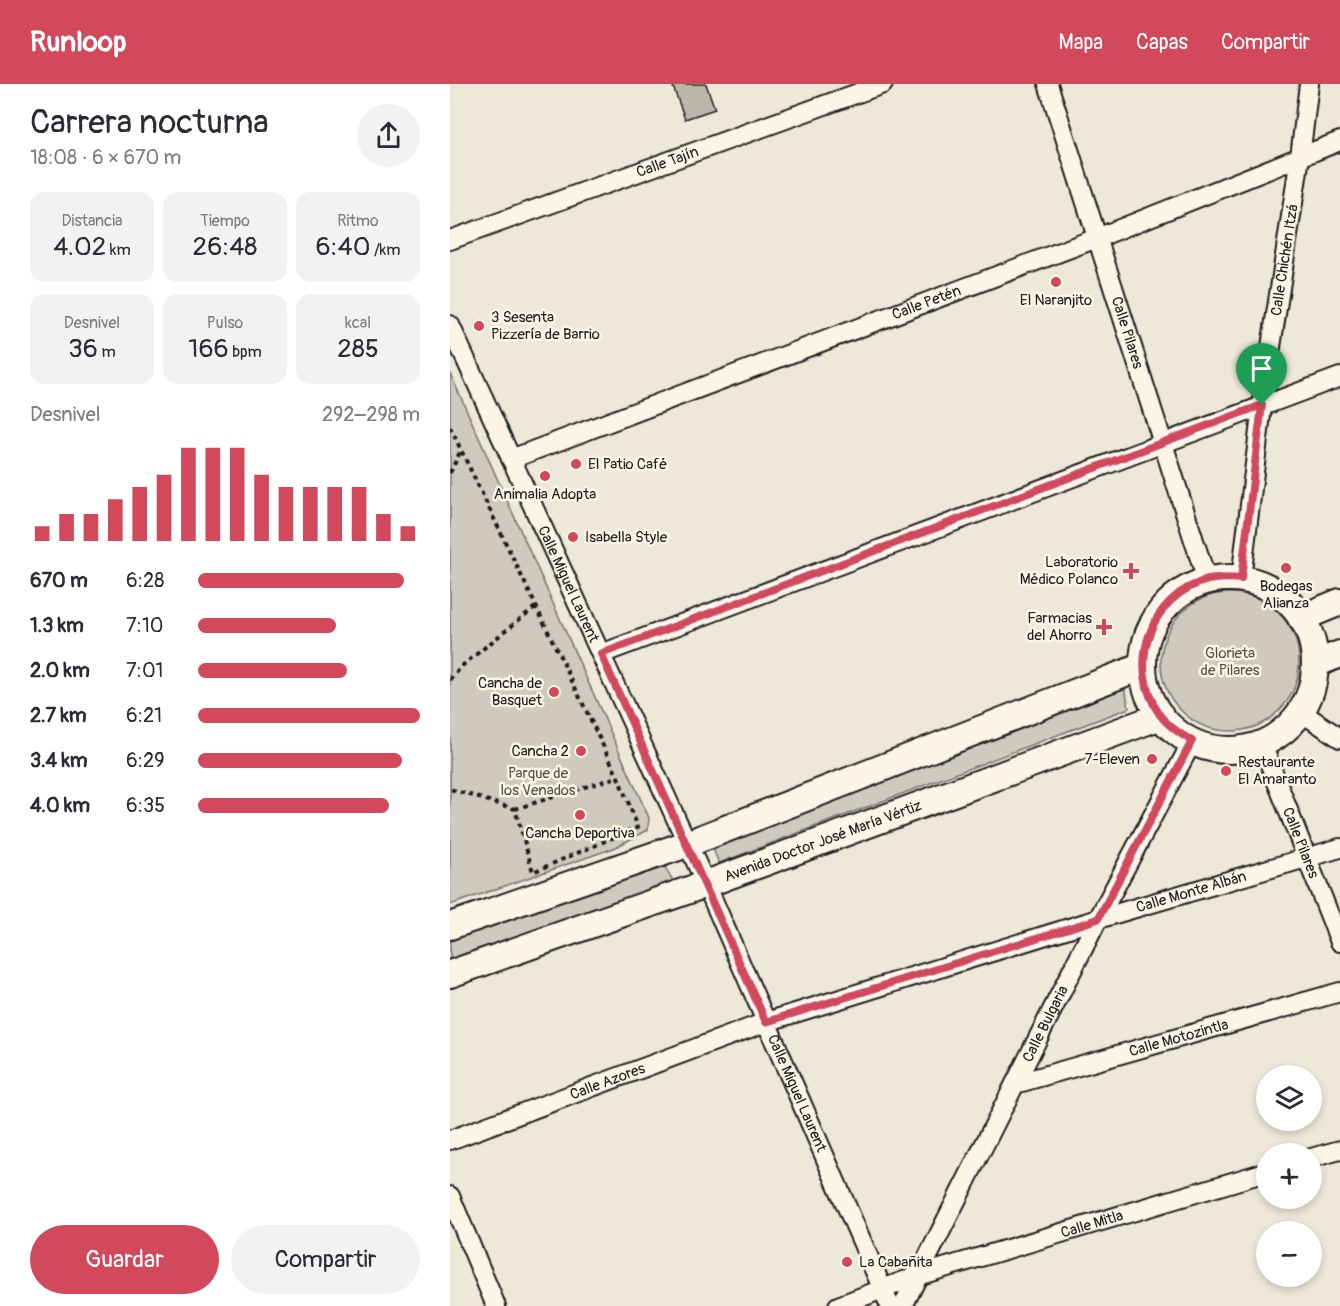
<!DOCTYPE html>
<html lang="es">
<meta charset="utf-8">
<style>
:root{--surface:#fff;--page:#f2f2f3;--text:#2b2b33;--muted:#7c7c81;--accent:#d1495b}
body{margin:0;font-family:Pangolin,sans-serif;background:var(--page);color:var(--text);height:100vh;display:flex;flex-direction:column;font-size:22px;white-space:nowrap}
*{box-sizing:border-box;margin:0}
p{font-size:20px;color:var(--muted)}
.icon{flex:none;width:33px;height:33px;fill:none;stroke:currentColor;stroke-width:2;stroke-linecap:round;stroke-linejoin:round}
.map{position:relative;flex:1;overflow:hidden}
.side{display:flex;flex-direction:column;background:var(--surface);width:450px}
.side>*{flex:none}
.tools{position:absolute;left:806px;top:981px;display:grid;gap:12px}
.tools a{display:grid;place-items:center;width:66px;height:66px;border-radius:50%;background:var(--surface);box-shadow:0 3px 9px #0003;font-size:30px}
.pin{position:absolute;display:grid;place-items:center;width:51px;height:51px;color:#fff;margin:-62px -26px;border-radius:50% 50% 50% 0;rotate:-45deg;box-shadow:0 0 6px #0007}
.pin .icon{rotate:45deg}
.round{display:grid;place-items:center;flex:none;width:63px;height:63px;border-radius:32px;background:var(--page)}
.summary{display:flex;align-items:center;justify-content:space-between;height:102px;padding:0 30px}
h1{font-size:33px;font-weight:600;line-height:45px}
.figures{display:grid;grid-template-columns:repeat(3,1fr);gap:9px;height:102px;padding:6px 30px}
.figures div{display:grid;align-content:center;border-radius:15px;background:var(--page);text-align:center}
.figures b{font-size:26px;font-weight:600}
.figures small{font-size:16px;font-weight:400}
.figures p{font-size:16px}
.chart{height:168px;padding:12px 30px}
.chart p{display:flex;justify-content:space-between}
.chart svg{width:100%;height:108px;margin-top:6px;stroke:var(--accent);stroke-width:6}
.cta{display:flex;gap:12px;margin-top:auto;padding:12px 30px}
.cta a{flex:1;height:69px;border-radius:36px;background:var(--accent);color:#fff;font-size:24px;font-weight:600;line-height:69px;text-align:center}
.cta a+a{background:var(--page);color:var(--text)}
ul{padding:0 30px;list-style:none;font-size:20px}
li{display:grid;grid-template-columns:96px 72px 1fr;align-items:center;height:45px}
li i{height:15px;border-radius:8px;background:var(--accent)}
header{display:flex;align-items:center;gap:36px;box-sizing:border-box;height:84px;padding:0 30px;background:var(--accent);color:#fff}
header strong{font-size:28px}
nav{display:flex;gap:33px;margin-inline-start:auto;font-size:21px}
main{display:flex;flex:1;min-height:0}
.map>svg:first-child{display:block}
.green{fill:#cfcabd;stroke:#76736c;stroke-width:1.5}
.building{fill:#bab6aa;stroke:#1c1c1c;stroke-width:1.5}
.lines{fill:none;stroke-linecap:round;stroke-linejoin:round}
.minor-casing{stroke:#1c1c1c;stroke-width:22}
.secondary-casing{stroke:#1c1c1c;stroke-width:30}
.path{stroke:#1c1c1c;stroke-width:4;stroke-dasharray:4.5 4.5;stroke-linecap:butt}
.minor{stroke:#fcf5e5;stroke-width:18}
.secondary{stroke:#fcf5e5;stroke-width:26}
.route-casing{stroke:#fff;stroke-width:12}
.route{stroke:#d1495b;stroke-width:8}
.poi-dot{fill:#d1495b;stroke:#fcf5e5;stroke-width:2}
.labels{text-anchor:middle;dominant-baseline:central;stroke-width:5;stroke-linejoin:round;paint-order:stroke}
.street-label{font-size:15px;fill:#1c1c1c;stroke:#fcf5e5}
.poi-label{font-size:15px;fill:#1c1c1c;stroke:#fcf5e5;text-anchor:start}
.park-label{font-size:15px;fill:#52504c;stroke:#fcf5e5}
</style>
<header>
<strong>Runloop</strong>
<nav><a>Mapa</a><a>Capas</a><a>Compartir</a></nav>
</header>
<main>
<section class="side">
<div class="summary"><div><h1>Carrera nocturna</h1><p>18:08 · 6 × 670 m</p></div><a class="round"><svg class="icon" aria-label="share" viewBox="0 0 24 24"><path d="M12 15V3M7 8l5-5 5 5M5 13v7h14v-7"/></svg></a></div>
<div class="figures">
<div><p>Distancia</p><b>4.02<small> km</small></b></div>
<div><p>Tiempo</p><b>26:48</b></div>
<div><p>Ritmo</p><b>6:40<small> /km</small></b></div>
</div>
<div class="figures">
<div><p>Desnivel</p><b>36<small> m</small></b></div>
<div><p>Pulso</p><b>166<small> bpm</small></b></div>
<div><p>kcal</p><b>285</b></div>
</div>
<div class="chart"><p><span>Desnivel</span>292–298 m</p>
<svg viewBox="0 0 160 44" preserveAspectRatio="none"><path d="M5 44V38M15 44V33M25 44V33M35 44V27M45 44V22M55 44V17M65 44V6M75 44V6M85 44V6M95 44V17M105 44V22M115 44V22M125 44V22M135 44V22M145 44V33M155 44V38"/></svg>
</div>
<ul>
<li><b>670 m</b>6:28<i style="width:93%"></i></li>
<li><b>1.3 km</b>7:10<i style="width:62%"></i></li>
<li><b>2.0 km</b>7:01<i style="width:67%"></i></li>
<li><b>2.7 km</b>6:21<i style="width:100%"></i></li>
<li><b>3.4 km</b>6:29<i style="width:92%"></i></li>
<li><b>4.0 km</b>6:35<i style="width:86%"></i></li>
</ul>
<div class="cta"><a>Guardar</a><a>Compartir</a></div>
</section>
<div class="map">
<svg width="890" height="1222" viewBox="0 0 890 1222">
<rect width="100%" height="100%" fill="#eee8d9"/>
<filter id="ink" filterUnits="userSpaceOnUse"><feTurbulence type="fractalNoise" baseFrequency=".0167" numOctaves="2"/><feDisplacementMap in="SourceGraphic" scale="12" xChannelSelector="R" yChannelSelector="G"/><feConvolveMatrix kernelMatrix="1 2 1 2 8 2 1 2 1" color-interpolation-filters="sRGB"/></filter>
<g filter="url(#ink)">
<!-- green -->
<path class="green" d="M0,289L199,734L198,746L164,764L0,821Z
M711 578a69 69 0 1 1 138 0a69 69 0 1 1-138 0Z
M675,604L679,624L269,779L263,765Z
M213,780L225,800L0,878V857Z"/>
<!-- building -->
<path class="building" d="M222,0H256L265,25L235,35Z"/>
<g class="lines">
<!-- minor casing -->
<g class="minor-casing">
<g id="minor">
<path id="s1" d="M598,0L757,497"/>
<path id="s2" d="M0,156L433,0"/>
<path id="s3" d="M0,241L256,800L440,1222"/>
<path id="s4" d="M61,375L647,154L890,57"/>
<path id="s5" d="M791,495L812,322L850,73L859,0"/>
<path d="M151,570L890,293"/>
<path d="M851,628L890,654"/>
<path id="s6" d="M812,660L890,858"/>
<path id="s7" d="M565,1000L890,908"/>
<path id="s8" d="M0,1056L316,938L648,835L890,764"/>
<path d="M861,1074L890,1066"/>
<path d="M0,1112L46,1222"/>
<path id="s9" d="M388,1222L467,1192L816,1088"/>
<path id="s10" d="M453,1222L648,835L742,658"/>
</g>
</g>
<!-- secondary casing -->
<g class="secondary-casing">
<g id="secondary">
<circle cx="779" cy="580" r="86"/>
<path d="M851,534L890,518"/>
<path d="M865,580L890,570"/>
<path d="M0,842L237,760L693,582"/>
<path id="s11" d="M0,890L256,800L711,632"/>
</g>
</g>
<!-- path -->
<path class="path" d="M0,343L168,693L188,743L83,788L65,725L0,705
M0,389L10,368
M0,596L13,581L85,523
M65,725L167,693"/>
<!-- minor -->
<use href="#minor" class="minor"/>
<!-- secondary -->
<use href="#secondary" class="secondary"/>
</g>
</g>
<g class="lines" filter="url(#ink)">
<!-- route casing -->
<g class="route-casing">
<path id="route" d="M812,321L791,495C780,494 769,494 758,496C699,511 676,582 710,631C718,642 730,650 742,657L648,835L316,938L151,570Z"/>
</g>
<!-- route -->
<use href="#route" class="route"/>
</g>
<!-- markers -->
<g class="poi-dot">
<circle cx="606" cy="198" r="6"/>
<circle cx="29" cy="242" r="6"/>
<circle cx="126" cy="380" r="6"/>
<circle cx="95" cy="392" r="6"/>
<circle cx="123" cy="453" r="6"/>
<circle cx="836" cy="484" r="6"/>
<path d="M678 478h6v6h6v6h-6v6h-6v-6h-6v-6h6z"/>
<path d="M651 534h6v6h6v6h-6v6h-6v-6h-6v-6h6z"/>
<circle cx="104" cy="608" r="6"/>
<circle cx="131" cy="667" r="6"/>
<circle cx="702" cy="675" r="6"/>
<circle cx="776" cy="687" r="6"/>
<circle cx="130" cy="731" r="6"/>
<circle cx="397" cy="1178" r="6"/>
</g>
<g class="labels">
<!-- street labels -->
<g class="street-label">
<text stroke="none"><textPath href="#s2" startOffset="231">Calle Tajín</textPath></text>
<text stroke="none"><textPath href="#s5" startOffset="322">Calle Chichén Itzá</textPath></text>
<text stroke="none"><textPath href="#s4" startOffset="444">Calle Petén</textPath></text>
<text stroke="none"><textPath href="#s1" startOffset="261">Calle Pilares</textPath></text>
<text stroke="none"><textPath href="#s3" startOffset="285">Calle Miguel Laurent</textPath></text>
<text stroke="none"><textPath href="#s11" startOffset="396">Avenida Doctor José María Vértiz</textPath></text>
<text stroke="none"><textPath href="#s6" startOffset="106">Calle Pilares</textPath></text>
<text stroke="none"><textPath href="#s8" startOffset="782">Calle Monte Albán</textPath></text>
<text stroke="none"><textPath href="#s10" startOffset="316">Calle Bulgaria</textPath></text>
<text stroke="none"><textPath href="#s7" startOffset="170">Calle Motozintla</textPath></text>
<text stroke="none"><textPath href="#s8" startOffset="168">Calle Azores</textPath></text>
<text stroke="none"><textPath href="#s3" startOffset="843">Calle Miguel Laurent</textPath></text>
<text stroke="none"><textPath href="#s9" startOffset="267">Calle Mitla</textPath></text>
</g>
<!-- poi labels -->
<g class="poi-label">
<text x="606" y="216" text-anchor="middle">El Naranjito</text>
<text x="41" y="233">3 Sesenta<tspan x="41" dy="17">Pizzería de Barrio</tspan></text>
<text x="138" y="380">El Patio Café</text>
<text x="95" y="410" text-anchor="middle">Animalia Adopta</text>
<text x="135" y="453">Isabella Style</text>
<text x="668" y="478" text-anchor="end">Laboratorio<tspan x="668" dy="17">Médico Polanco</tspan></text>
<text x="836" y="502" text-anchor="middle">Bodegas<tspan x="836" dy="17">Alianza</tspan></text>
<text x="642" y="534" text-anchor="end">Farmacias<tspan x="642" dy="17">del Ahorro</tspan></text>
<text x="92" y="599" text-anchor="end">Cancha de<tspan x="92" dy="17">Basquet</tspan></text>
<text x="119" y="667" text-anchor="end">Cancha 2</text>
<text x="690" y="675" text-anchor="end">7-Eleven</text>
<text x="788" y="678">Restaurante<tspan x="788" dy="17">El Amaranto</tspan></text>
<text x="130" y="749" text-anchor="middle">Cancha Deportiva</text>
<text x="409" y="1178">La Cabañita</text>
</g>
<!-- park labels -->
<g class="park-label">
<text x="780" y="569">Glorieta<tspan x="780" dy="17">de Pilares</tspan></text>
<text x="88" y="689">Parque de<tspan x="88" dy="17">los Venados</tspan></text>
</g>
</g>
</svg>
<div class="tools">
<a><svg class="icon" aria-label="layers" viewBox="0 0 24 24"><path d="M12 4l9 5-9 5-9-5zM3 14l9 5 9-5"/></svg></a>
<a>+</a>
<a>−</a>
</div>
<div class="pin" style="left:812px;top:321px;background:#1e9e55"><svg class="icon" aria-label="arrive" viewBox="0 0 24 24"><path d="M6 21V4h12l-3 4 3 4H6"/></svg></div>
</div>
</main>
